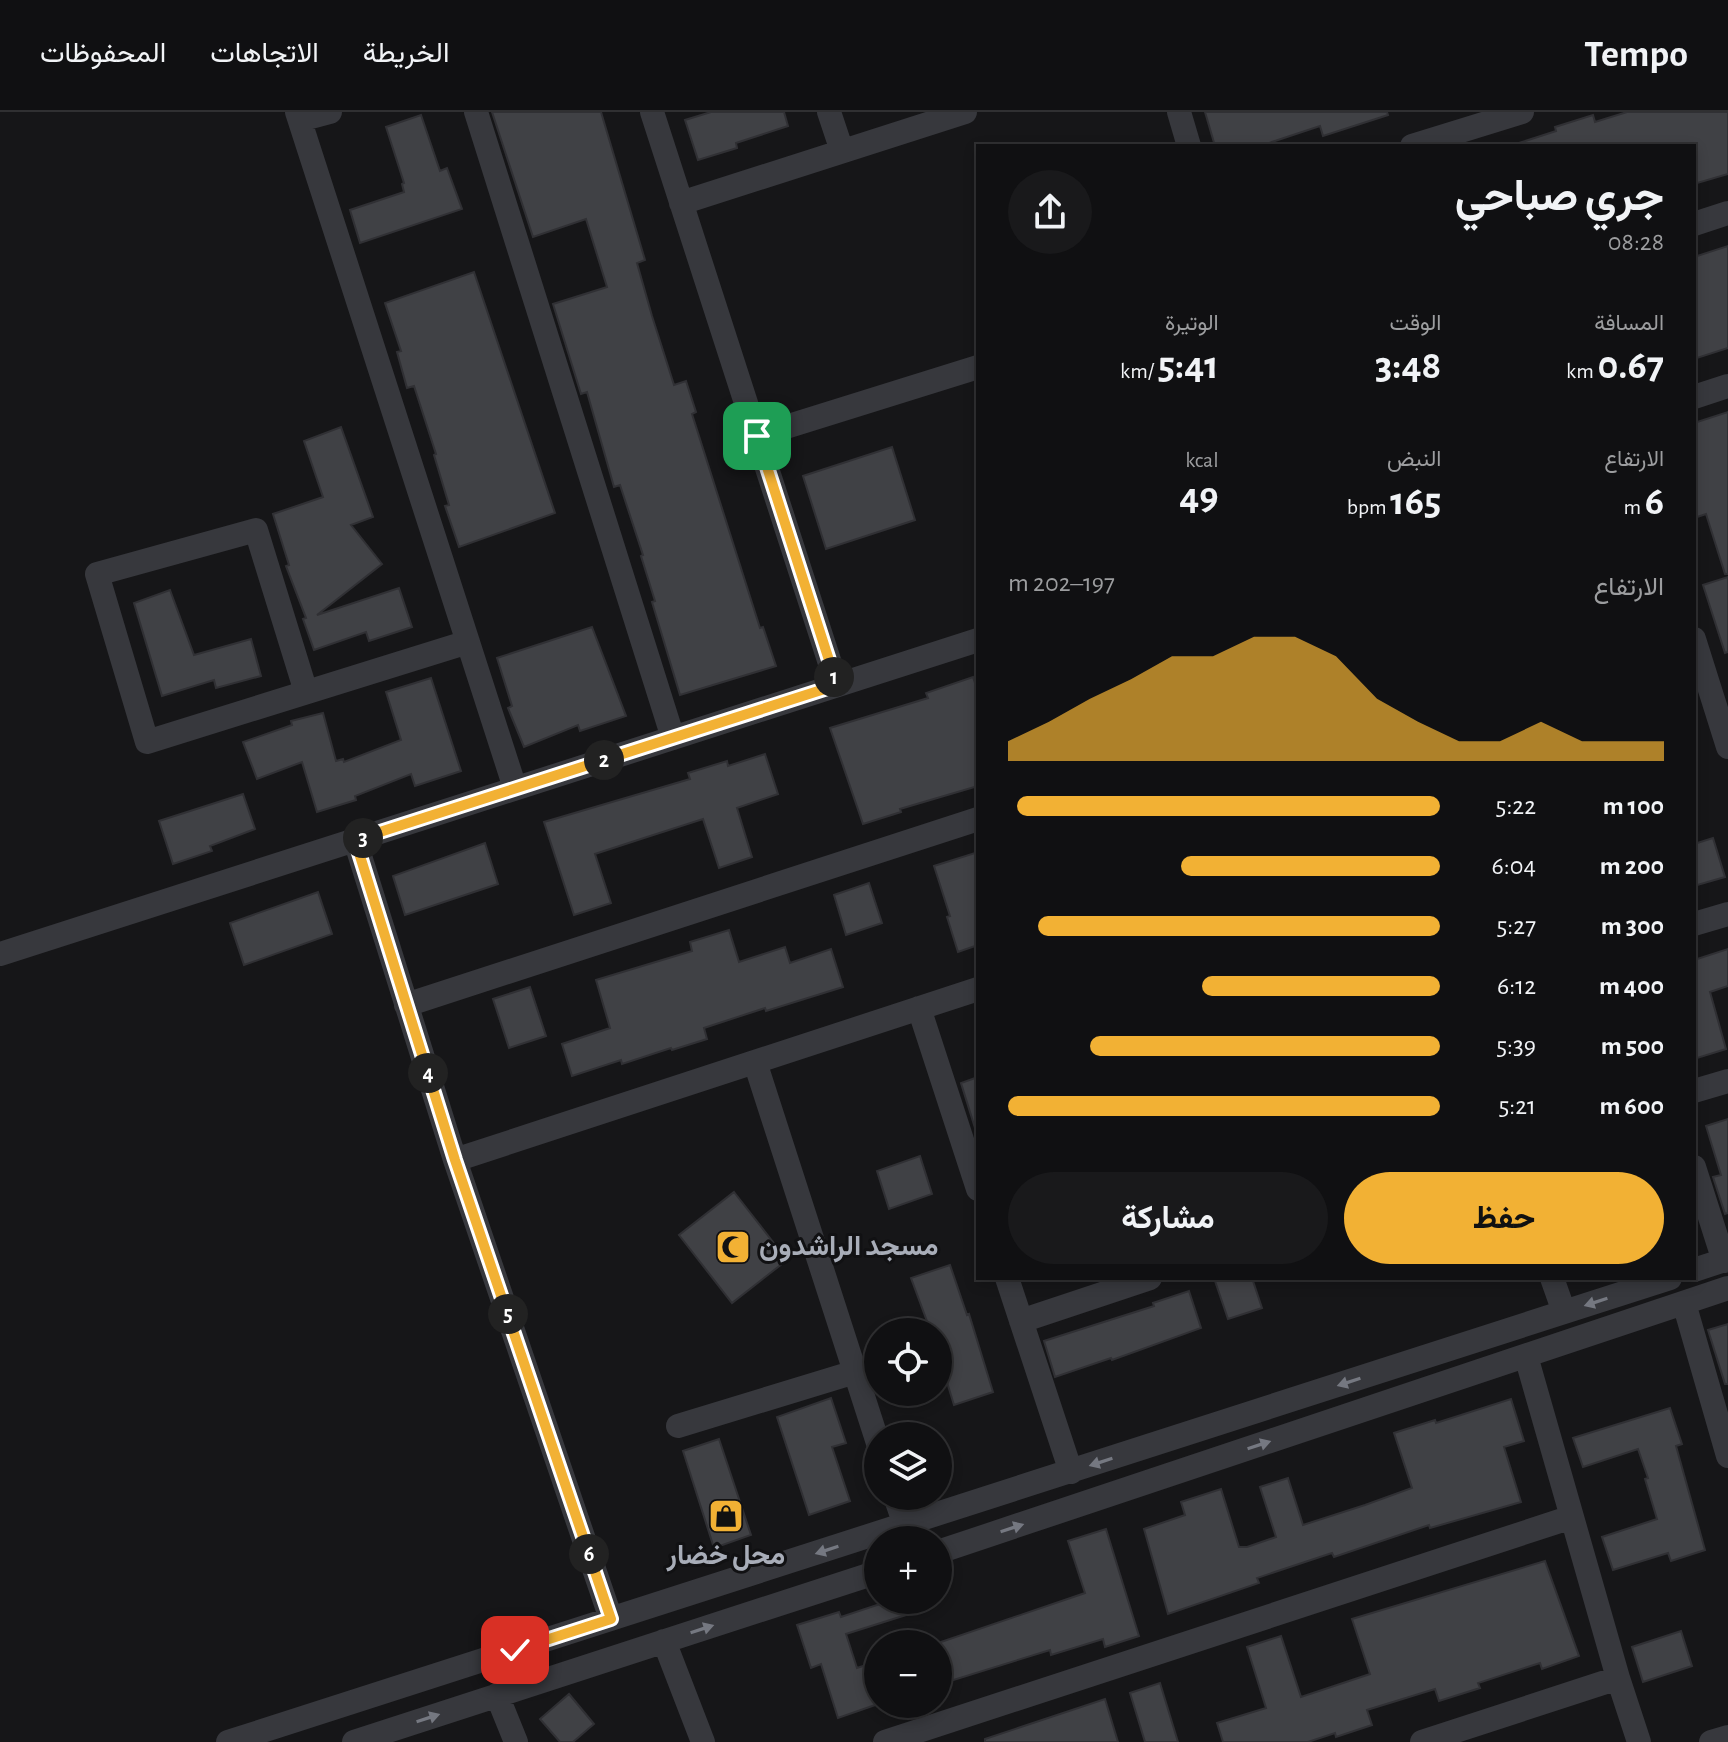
<!DOCTYPE html>
<html lang="ar">
<meta charset="utf-8">
<style>
:root{--surface:#101012;--page:#19191b;--text:#f1f3f6;--muted:#9c9d9f;--line:#303032;--accent:#f2b134}
body{margin:0;font-family:"Alegreya Sans",Vazirmatn,sans-serif;background:var(--page);color:var(--text);direction:rtl;height:100vh;display:flex;flex-direction:column;font-size:30px;white-space:nowrap}
*{box-sizing:border-box;margin:0}
p{font-size:26px;color:var(--muted)}
.icon{flex:none;width:44px;height:44px;fill:none;stroke:currentColor;stroke-width:2;stroke-linecap:round;stroke-linejoin:round}
.map{position:relative;flex:1;overflow:hidden;direction:ltr}
.drawer{position:absolute;left:976px;top:32px;width:720px;height:1136px;display:flex;flex-direction:column;background:var(--surface);border-radius:0px;box-shadow:0 4px 12px #0003,0 0 0 2px var(--line);direction:rtl}
.drawer>*{flex:none}
.controls{position:absolute;left:864px;top:1206px;display:grid;gap:16px}
.controls a{display:grid;place-items:center;width:88px;height:88px;border-radius:50%;background:var(--surface);box-shadow:0 4px 12px #0003,0 0 0 2px var(--line);font-size:40px}
.pin{position:absolute;display:grid;place-items:center;width:68px;height:68px;color:#fff;margin:-34px;border-radius:16px;box-shadow:0 4px 12px #0006}
.km{position:absolute;width:40px;height:40px;margin:-20px;border-radius:50%;background:#222;color:#fff;font-size:22px;line-height:40px;text-align:center}
.round{display:grid;place-items:center;flex:none;width:84px;height:84px;border-radius:42px;background:var(--page)}
.headline{display:flex;align-items:center;justify-content:space-between;height:136px;padding:0 32px}
h1{font-size:44px;font-weight:700;line-height:60px}
.metrics{display:grid;grid-template-columns:repeat(3,1fr);gap:12px;height:136px;padding:8px 32px}
.metrics div{display:grid;align-content:center}
.metrics b{font-size:40px;font-weight:700}
.metrics small{font-size:22px;font-weight:400}
.metrics p{font-size:22px}
.chart{height:224px;padding:16px 32px}
.chart p{display:flex;justify-content:space-between}
.chart svg{width:100%;height:144px;margin-top:8px;fill:var(--accent);opacity:.7}
.primary-button{display:flex;gap:16px;margin-top:auto;padding:16px 32px}
.primary-button a{flex:1;height:92px;border-radius:48px;background:var(--accent);color:#111;font-size:32px;font-weight:700;line-height:92px;text-align:center}
.primary-button a+a{background:var(--page);color:var(--text)}
ul{padding:0 32px;list-style:none;font-size:26px}
li{display:grid;grid-template-columns:128px 96px 1fr;align-items:center;height:60px}
li i{height:20px;border-radius:10px;background:var(--accent)}
header{display:flex;align-items:center;gap:48px;box-sizing:border-box;height:112px;padding:0 40px;background:var(--surface);border-bottom:2px solid var(--line)}
header strong{font-size:38px}
nav{display:flex;gap:44px;margin-inline-start:auto;font-size:28px}
.map>svg:first-child{display:block}
.building{fill:#404145;stroke:#303034;stroke-width:2}
.lines{fill:none;stroke-linecap:round;stroke-linejoin:round}
.minor{stroke:#37383d;stroke-width:24}
.oneway{fill:#757881}
.route-casing{stroke:#fff;stroke-width:16}
.route{stroke:#f2b134;stroke-width:10}
.labels{text-anchor:middle;dominant-baseline:central;stroke-width:6;stroke-linejoin:round;paint-order:stroke}
.poi-label{font-size:28px;font-weight:bold;fill:#a8adb8;stroke:#111113;text-anchor:start}
</style>
<header>
<strong>Tempo</strong>
<nav><a>الخريطة</a><a>الاتجاهات</a><a>المحفوظات</a></nav>
</header>
<div class="map">
<svg width="1728" height="1630" viewBox="0 0 1728 1630">
<rect width="100%" height="100%" fill="#161618"/>
<!-- building -->
<path class="building" d="M492,0H601L645,148L637,151L652,204L674,273L686,269L696,300L692,302L760,516L763,515L776,554L680,583L652,490L655,489L641,444L643,443L620,373L614,375L587,280L581,282L553,192L607,175L586,107L533,125Z
M711,0H784L788,14L736,31L737,36L698,48L685,8Z
M1205,0H1387L1388,3L1323,24L1320,14L1260,34H1215Z
M1627,0H1728V62L1694,72V34H1520L1519,31L1556,19L1555,15L1593,3L1595,10Z
M421,3L440,59L447,56L462,97L360,131L350,98L404,80L402,72L404,71L386,15Z
M1728,134V236L1694,247V145Z
M474,160L555,401L459,435L445,394L449,393L434,343L436,342L414,274L407,276L397,240L401,239L385,191Z
M1728,300V462H1725L1706,402L1694,406V311Z
M341,315L373,405L351,413L382,452L317,503L399,476L412,515L369,529L366,520L314,538L303,507L306,506L286,454L289,453L273,402L323,385L304,329Z
M892,335L915,408L826,437L803,364Z
M1728,465V540L1725,541L1703,473Z
M170,478L194,543L251,527L261,564L216,576L214,568L162,584L134,491Z
M592,515L626,604L580,619L578,613L524,635L508,596L512,594L497,546Z
M973,565L978,580V674L900,697L901,700L863,712L830,616L928,586L926,581Z
M431,566L461,659L415,674L411,662L355,684L356,688L317,700L302,650L257,667L243,630L292,613L291,609L323,601L336,649L343,647L344,650L401,628L386,580Z
M765,642L778,682L737,696L752,745L719,756L703,707L644,726L595,742L611,791L574,803L544,710L690,667L688,661L727,649L728,654Z
M243,682L255,717L210,734L212,739L173,752L159,709Z
M1713,726L1725,765L1694,774V732Z
M485,731L498,772L405,803L393,764Z
M978,740V833L958,840L947,805L950,804L934,754Z
M869,771L882,811L846,823L834,783Z
M318,780L332,822L244,853L230,811Z
M729,818L739,850L785,835L790,851L831,837L843,875L766,899L765,896L704,916L707,927L672,938L671,936L622,952L621,948L572,964L562,932L610,916L596,868L692,839L690,830Z
M1728,837V874L1710,880L1726,937L1694,947V848Z
M530,875L546,924L509,936L493,887Z
M978,965V1015L975,1016L961,971Z
M1728,1007V1101L1725,1102L1713,1065L1721,1063L1706,1014Z
M920,1044L932,1082L889,1097L877,1059Z
M734,1080L787,1148L732,1191L679,1123Z
M950,1153L967,1203L969,1202L993,1280L954,1293L938,1241V1220H931L911,1166Z
M1214,1166H1252L1262,1196L1228,1207Z
M1189,1179L1201,1216L1112,1248L1111,1246L1055,1265L1044,1229L1154,1194L1153,1191Z
M1728,1212V1272H1725L1708,1218Z
M831,1286L846,1331L832,1335L850,1389L809,1403L777,1305Z
M1511,1287L1524,1329L1504,1335L1521,1390L1430,1416L1429,1413L1334,1445L1332,1441L1257,1466L1259,1471L1168,1502L1144,1417L1185,1403L1181,1390L1221,1377L1239,1435H1247L1276,1425L1260,1375L1288,1366L1303,1413L1365,1393L1412,1376L1394,1321L1435,1308L1436,1311Z
M1670,1296L1682,1332L1676,1334L1705,1438L1671,1449L1668,1441L1613,1458L1602,1425L1657,1407L1645,1367L1648,1366L1638,1337L1583,1355L1573,1326Z
M719,1327L751,1423L714,1436L683,1339Z
M1106,1417L1139,1524L1105,1535L1103,1527L1051,1543L1050,1538L947,1570L938,1543V1531L1085,1481L1068,1429Z
M1545,1449L1579,1544L1542,1557L1540,1551L1478,1571L1480,1576L1439,1589L1435,1577L1367,1598L1372,1613L1336,1625L1335,1621L1308,1630H1223L1217,1611L1266,1596L1247,1535L1281,1524L1301,1585L1370,1562L1352,1507Z
M892,1488H901L906,1503L846,1522L857,1556L866,1553L878,1592L838,1606L821,1552L811,1556L797,1513L839,1500L841,1505Z
M1681,1519L1692,1554L1643,1570L1632,1535Z
M1160,1571L1178,1630H1145L1130,1581Z
M569,1582L594,1612L573,1630H560L540,1607Z
M1105,1587L1118,1630H985V1627Z"/>
<g class="lines">
<!-- minor -->
<path class="minor" d="M297,0L515,676
M476,0L673,626
M652,0L837,573
M829,0L842,39
M1179,0L1189,34
M300,8L330,0
M1412,34L1522,0
M681,91L965,0
M1694,112L1728,101
M1694,285L1728,274
M757,324L978,255
M1694,527L1728,635
M306,580L256,418L97,462L147,630L468,530
M355,728L455,1048L978,877
M1694,812L1728,802
M0,842L978,528
M406,893L978,707
M919,896L978,1077
M755,950L878,1331
M1694,979L1728,969
M455,1048L611,1507
M1694,1055L1724,1149
M1694,1158L1728,1147
M1007,1166L1071,1360
M1552,1166L1564,1200
M1684,1191L1728,1344
M1021,1209L1150,1166
M1526,1244L1618,1566L1639,1630
M678,1314L855,1260
M895,1384L905,1413
M938,1440L1728,1176
M664,1529L703,1630
M497,1583L516,1630
M228,1630L1670,1166
M354,1630L878,1460
M885,1630L1572,1405
M1422,1630L1618,1566
M1711,1630L1728,1625"/>
</g>
<!-- one-way arrows -->
<defs><path id="oneway-solid" d="M-6-.8H1V-3.2L6.5 0L1 3.2V.8H-6Z" transform="scale(2)"/></defs>
<g class="oneway">
<use href="#oneway-solid" transform="translate(1596 1190) rotate(162)"/>
<use href="#oneway-solid" transform="translate(1349 1270) rotate(162)"/>
<use href="#oneway-solid" transform="translate(1259 1333) rotate(-18)"/>
<use href="#oneway-solid" transform="translate(1101 1350) rotate(162)"/>
<use href="#oneway-solid" transform="translate(1012 1416) rotate(-18)"/>
<use href="#oneway-solid" transform="translate(827 1438) rotate(162)"/>
<use href="#oneway-solid" transform="translate(702 1517) rotate(-18)"/>
<use href="#oneway-solid" transform="translate(428 1606) rotate(-18)"/>
</g>
<g class="lines">
<!-- route casing -->
<g class="route-casing">
<path id="route" d="M515,1538L611,1507L455,1048L355,728L837,573L757,324"/>
</g>
<!-- route -->
<use href="#route" class="route"/>
</g>
<!-- icons -->
<defs>
<g id="mosque-square" transform="scale(1.8)"><rect x="-9" y="-9" width="18" height="18" rx="4" fill="#f2b134" stroke="#111113"/><path d="M3.5-4.9A6 6 0 1 0 3.5 4.9A5 5 0 1 1 3.5-4.9Z" fill="#111"/></g>
<g id="shop-square" transform="scale(1.8)"><rect x="-9" y="-9" width="18" height="18" rx="4" fill="#f2b134" stroke="#111113"/><path d="M-5-2.5h2.3a2.7 3.5 0 0 1 5.4 0H5L5.5 6h-11ZM-1.5-2.5h3a1.5 2.3 0 0 0-3 0Z" fill="#111"/></g>
</defs>
<g fill-rule="evenodd">
<use href="#mosque-square" x="733" y="1135"/>
<use href="#shop-square" x="726" y="1404"/>
</g>
<g class="labels">
<!-- poi labels -->
<g class="poi-label">
<text x="759" y="1135">مسجد الراشدون</text>
<text x="726" y="1444" text-anchor="middle">محل خضار</text>
</g>
</g>
</svg>
<div class="controls">
<a><svg class="icon" aria-label="locate" viewBox="0 0 24 24"><circle cx="12" cy="12" r="6"/><path d="M12 2v4M12 18v4M2 12h4M18 12h4"/></svg></a>
<a><svg class="icon" aria-label="layers" viewBox="0 0 24 24"><path d="M12 4l9 5-9 5-9-5zM3 14l9 5 9-5"/></svg></a>
<a>+</a>
<a>−</a>
</div>
<div class="pin" style="left:757px;top:324px;background:#1e9e55"><svg class="icon" aria-label="arrive" viewBox="0 0 24 24"><path d="M6 21V4h12l-3 4 3 4H6"/></svg></div>
<div class="pin" style="left:515px;top:1538px;background:#d93025"><svg class="icon" aria-label="check" viewBox="0 0 24 24"><path d="M5 12l5 5 9-10"/></svg></div>
<b class="km" style="left:834px;top:565px">1</b>
<b class="km" style="left:604px;top:648px">2</b>
<b class="km" style="left:363px;top:726px">3</b>
<b class="km" style="left:428px;top:961px">4</b>
<b class="km" style="left:508px;top:1202px">5</b>
<b class="km" style="left:589px;top:1442px">6</b>
<section class="drawer">
<div class="headline"><div><h1>جري صباحي</h1><p>08:28</p></div><a class="round"><svg class="icon" aria-label="share" viewBox="0 0 24 24"><path d="M12 15V3M7 8l5-5 5 5M5 13v7h14v-7"/></svg></a></div>
<div class="metrics">
<div><p>المسافة</p><b>0.67<small> km</small></b></div>
<div><p>الوقت</p><b>3:48</b></div>
<div><p>الوتيرة</p><b>5:41<small> /km</small></b></div>
</div>
<div class="metrics">
<div><p>الارتفاع</p><b>6<small> m</small></b></div>
<div><p>النبض</p><b>165<small> bpm</small></b></div>
<div><p>kcal</p><b>49</b></div>
</div>
<div class="chart"><p><span>الارتفاع</span>197–202 m</p>
<svg viewBox="0 0 160 44" preserveAspectRatio="none"><path d="M0 44V38L10 32L20 25L30 19L40 12L50 12L60 6L70 6L80 12L90 25L100 32L110 38L120 38L130 32L140 38L150 38L160 38V44z"/></svg>
</div>
<ul>
<li><b>100 m</b>5:22<i style="width:98%"></i></li>
<li><b>200 m</b>6:04<i style="width:60%"></i></li>
<li><b>300 m</b>5:27<i style="width:93%"></i></li>
<li><b>400 m</b>6:12<i style="width:55%"></i></li>
<li><b>500 m</b>5:39<i style="width:81%"></i></li>
<li><b>600 m</b>5:21<i style="width:100%"></i></li>
</ul>
<div class="primary-button"><a>حفظ</a><a>مشاركة</a></div>
</section>
</div>
